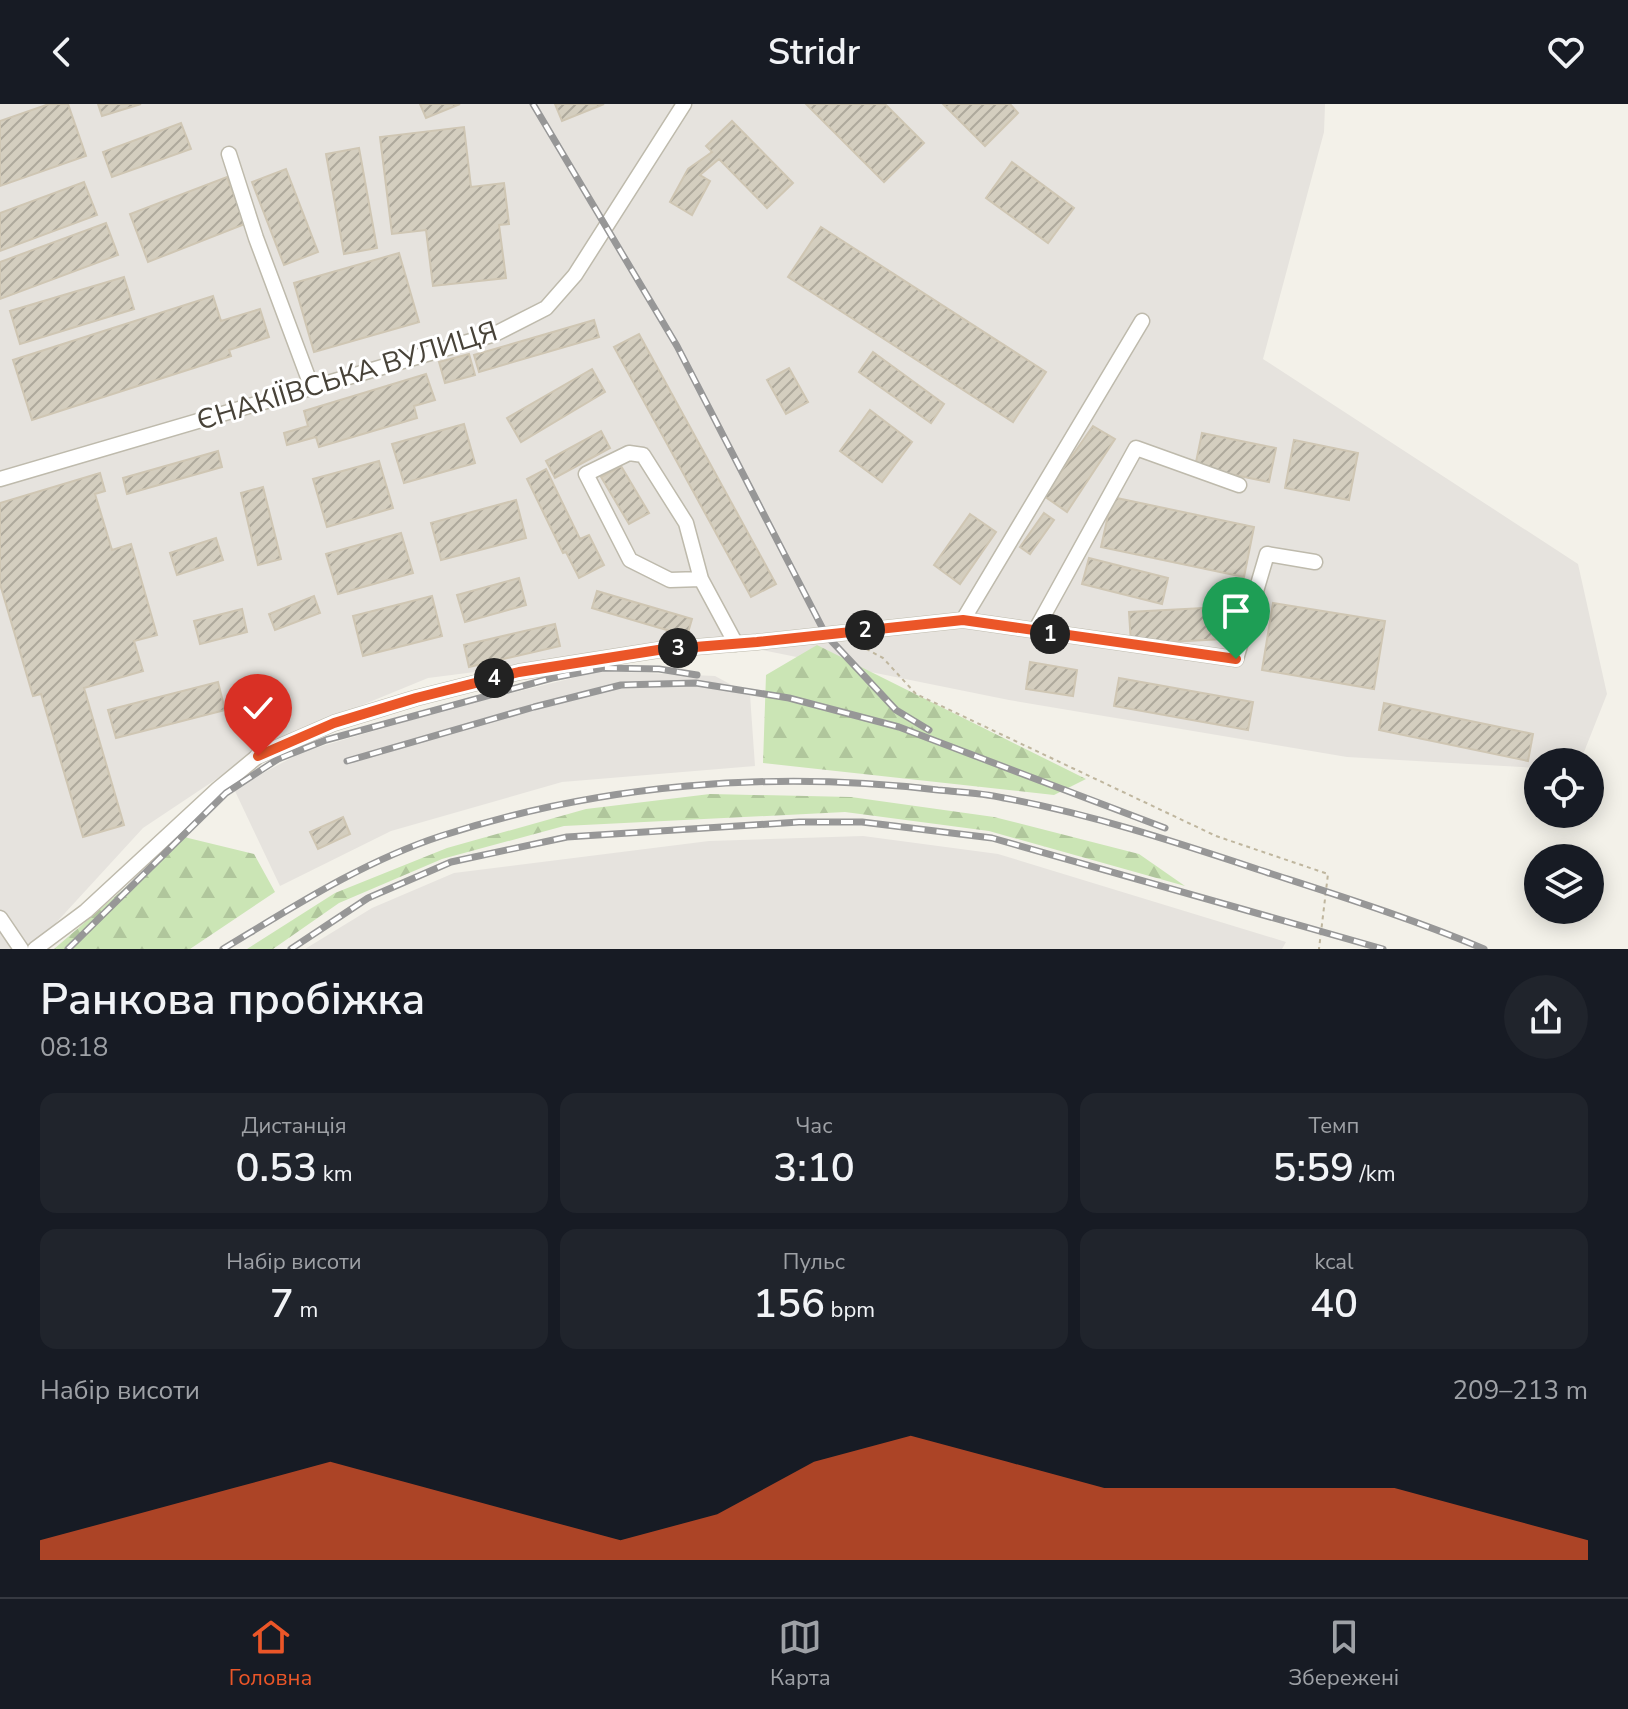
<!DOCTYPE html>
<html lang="uk">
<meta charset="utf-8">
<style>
:root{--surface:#171b24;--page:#20242c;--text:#f1f3f6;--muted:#9ea1a6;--line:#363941;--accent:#eb5628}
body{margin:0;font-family:"Nunito Sans",sans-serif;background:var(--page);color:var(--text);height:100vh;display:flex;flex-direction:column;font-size:30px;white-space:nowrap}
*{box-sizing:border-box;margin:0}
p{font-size:26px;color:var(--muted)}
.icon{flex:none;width:44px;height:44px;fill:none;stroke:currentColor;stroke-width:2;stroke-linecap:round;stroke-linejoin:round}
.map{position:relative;height:845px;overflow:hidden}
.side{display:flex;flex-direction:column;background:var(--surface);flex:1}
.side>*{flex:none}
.fabs{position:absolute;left:1524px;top:644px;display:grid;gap:16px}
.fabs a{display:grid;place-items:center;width:80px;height:80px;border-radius:50%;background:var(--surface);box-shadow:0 4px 20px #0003;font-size:40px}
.pin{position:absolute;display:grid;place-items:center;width:68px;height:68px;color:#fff;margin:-82px -34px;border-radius:50% 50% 50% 0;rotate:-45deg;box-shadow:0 0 8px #0007}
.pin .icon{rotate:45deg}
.km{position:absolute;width:40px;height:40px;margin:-20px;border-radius:50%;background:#222;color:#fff;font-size:22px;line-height:40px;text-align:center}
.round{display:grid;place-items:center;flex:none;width:84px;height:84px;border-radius:42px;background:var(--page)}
.head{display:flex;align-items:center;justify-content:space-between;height:136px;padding:0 40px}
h1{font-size:44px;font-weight:600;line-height:60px}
.stats{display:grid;grid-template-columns:repeat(3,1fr);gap:12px;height:136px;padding:8px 40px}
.stats div{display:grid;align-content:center;border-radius:16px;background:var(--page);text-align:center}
.stats b{font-size:40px;font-weight:600}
.stats small{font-size:22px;font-weight:400}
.stats p{font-size:22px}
.chart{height:224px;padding:16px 40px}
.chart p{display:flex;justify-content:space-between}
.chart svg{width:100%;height:144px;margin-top:8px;fill:var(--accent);opacity:.7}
header{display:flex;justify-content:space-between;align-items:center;height:104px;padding:0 40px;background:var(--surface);font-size:36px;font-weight:600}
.tabs{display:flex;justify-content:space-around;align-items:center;height:112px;border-top:2px solid var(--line);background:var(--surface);font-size:22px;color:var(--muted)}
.tabs a{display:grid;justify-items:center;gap:4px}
.tabs .on{color:var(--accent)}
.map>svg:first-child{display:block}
.industrial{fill:#e6e3de}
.forest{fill:url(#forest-firs)}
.building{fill:url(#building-hatch);stroke:#cfc6b3;stroke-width:2}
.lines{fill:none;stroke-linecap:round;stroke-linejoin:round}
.minor-casing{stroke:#bebaac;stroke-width:17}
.path{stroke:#bfb69e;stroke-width:2;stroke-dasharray:4 4;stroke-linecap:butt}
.minor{stroke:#fff;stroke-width:14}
.rail-casing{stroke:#979797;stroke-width:7}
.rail{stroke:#fff;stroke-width:4;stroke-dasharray:12;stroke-linecap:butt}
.route-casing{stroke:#fff;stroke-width:16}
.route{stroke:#eb5628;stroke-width:10}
.labels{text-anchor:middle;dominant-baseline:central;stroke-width:6;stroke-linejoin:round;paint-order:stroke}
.street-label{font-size:28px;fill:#474238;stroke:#fff}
</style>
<header><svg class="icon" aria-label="back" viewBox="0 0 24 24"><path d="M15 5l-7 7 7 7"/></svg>Stridr<svg class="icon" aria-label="heart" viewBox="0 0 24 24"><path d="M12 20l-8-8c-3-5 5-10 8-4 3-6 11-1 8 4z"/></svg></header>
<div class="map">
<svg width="1628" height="845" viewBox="0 0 1628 845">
<defs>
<pattern id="forest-firs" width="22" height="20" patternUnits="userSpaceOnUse" patternTransform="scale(2)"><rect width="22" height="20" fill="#cbe5b5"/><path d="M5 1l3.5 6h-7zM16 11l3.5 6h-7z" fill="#b0c69c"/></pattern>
<pattern id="building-hatch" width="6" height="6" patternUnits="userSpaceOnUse" patternTransform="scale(2)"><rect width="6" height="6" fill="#d4cebf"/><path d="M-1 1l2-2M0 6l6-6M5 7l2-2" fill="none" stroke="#aea99c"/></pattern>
</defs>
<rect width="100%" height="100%" fill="#f3f1e9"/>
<!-- industrial -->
<path class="industrial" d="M0,0H1325L1324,28L1263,255L1578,460L1607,590L1580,658H1538V664L1347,653L1009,596L717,537L428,574L272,638L143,724L32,845H0Z
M601,567L715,572L750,591L755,662L562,678L391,727L280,782L234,685L302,648L459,602Z
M863,732L998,750L1286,838L1282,845H305L372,804L454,769L709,737Z"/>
<!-- forest -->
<path class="forest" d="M817,541L1086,675L1054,691L763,659L766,571Z
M710,690L851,693L994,713L1139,750L1185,782L989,727L845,708L564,722L442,755L339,799L273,845H247L335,789L447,744L586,705Z
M184,733L254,750L275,788L190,845H54Z"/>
<!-- building -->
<path class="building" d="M49,0H68L86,52L0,82V17Z
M98,0H141L102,12Z
M420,0H460L426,14Z
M555,0H604L562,17Z
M806,0H885L924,39L884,78Z
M943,0H1010L1018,9L985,42Z
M732,17L793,79L767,104L719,55L700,71L710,77L692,111L670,98L688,65L712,48L706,42Z
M181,19L191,45L112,73L103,48Z
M464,23L471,83L504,79L509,120L499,121L506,174L433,182L426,126L392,130L380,33Z
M359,44L377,144L344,150L326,50Z
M1012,58L1074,104L1048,139L986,94Z
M286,65L318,148L284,161L252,78Z
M227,73L245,120L148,158L130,110Z
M84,78L97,111L0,147V109Z
M106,119L118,151L0,195V158Z
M821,123L1046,268L1013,318L788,173Z
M399,149L419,218L314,248L294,179Z
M124,173L134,205L20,240L10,207Z
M213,192L221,217L260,205L269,233L229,246L231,252L32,316L13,256Z
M594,216L599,233L479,268L474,251Z
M639,230L776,480L751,493L614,243Z
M873,248L944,300L931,319L859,268Z
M469,250L475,271L445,279L439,258Z
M789,264L808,298L786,310L767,276Z
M592,265L605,288L521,338L507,314Z
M426,270L435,296L414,302L417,314L319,343L316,333L287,341L284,329L308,322L304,307Z
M870,306L912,338L882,378L840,347Z
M464,320L475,359L404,379L392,340Z
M1093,322L1115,335L1067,408L1044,392Z
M601,327L610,344L555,374L546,357Z
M1202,329L1276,344L1269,378L1195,363Z
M1294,336L1358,349L1349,396L1285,384Z
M218,347L222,363L127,390L123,374Z
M379,357L393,404L327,423L313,375Z
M621,362L649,409L629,420L601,373Z
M546,365L580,435L589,431L604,461L579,474L566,448L563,449L527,375Z
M100,369L105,387L95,390L112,446L131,440L157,531L134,537L143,567L84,584L124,721L83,733L41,590L33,592L0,480V399Z
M263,383L281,455L258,461L241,389Z
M1112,393L1254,423L1244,473L1101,443Z
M516,396L526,434L441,456L431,419Z
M1044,409L1054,416L1030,450L1020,443Z
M970,410L996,428L960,480L934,461Z
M401,429L413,469L338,490L326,450Z
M216,434L223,456L177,471L170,449Z
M1089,454L1168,474L1162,500L1082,480Z
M519,474L526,501L465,518L457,491Z
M597,487L692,515L687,532L592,504Z
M314,492L320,509L275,526L269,510Z
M432,492L442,532L363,552L353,512Z
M1273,499L1385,517L1374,585L1262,566Z
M1222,503L1224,535L1131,540L1129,508Z
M242,505L247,528L200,540L194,517Z
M555,520L560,542L469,563L464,541Z
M1030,558L1077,566L1073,592L1026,585Z
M1119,574L1253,598L1248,626L1114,602Z
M218,578L225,606L116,634L108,606Z
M1384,599L1533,630L1528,657L1379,626Z
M343,713L350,730L318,745L310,728Z"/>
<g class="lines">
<!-- minor casing -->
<g class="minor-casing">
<path id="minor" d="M229,50L256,134L312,284
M0,375L495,230L546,204L575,171L684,0
M701,475L686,419L643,351L629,349L586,370L630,456L670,476L701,475L736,540
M963,516L1236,555L1267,450L1315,458
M1035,527L1136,344L1239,381
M0,814L21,845
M35,845L86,807L218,685L258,652L334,619L416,594L519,568L588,557L658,546L757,538L963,516L1142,217"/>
</g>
<!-- path -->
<path class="path" d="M859,541L883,554L916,590L1216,732L1328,770L1319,845
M69,845L77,832"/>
<!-- minor -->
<use href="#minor" class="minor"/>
<!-- rail casing -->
<g class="rail-casing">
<path id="rail" d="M533,0L677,242L826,531L896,606L929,626
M347,657L534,603L621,581L696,579L789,594L899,623L1165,724
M68,845L226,689L278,655L326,636L552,574L603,564L659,565L697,571
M223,845C293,803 362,758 441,732C601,680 772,666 938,686C960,688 983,689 1004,694C1096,711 1184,741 1272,770C1343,793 1416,816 1484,845
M291,845L368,794L451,758L567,733L799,718H862L992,734L1383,845"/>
</g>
<!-- rail -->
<use href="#rail" class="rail"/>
</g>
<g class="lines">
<!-- route casing -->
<g class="route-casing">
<path id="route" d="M258,652L334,619L416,594L519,568L658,546L757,538L963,516L1236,555"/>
</g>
<!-- route -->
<use href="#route" class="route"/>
</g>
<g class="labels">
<!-- street labels -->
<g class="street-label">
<text transform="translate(347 272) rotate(-17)">ЄНАКІЇВСЬКА ВУЛИЦЯ</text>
</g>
</g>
</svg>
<div class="fabs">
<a><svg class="icon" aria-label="locate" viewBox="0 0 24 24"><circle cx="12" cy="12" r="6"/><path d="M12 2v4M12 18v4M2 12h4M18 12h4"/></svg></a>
<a><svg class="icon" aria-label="layers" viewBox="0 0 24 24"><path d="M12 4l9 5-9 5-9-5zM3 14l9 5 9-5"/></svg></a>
</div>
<div class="pin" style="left:1236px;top:555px;background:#1e9e55"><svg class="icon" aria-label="arrive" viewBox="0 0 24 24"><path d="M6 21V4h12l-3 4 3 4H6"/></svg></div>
<div class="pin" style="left:258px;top:652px;background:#d93025"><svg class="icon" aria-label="check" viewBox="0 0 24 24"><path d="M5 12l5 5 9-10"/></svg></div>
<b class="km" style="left:1050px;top:530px">1</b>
<b class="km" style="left:865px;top:526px">2</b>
<b class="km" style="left:678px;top:544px">3</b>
<b class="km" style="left:494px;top:574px">4</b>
</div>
<section class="side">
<div class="head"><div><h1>Ранкова пробіжка</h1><p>08:18</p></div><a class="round"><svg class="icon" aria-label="share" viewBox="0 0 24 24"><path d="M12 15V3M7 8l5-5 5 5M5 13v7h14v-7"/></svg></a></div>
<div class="stats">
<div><p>Дистанція</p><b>0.53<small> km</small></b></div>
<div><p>Час</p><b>3:10</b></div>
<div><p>Темп</p><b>5:59<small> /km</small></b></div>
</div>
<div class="stats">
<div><p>Набір висоти</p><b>7<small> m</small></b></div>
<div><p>Пульс</p><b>156<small> bpm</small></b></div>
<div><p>kcal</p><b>40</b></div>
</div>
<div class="chart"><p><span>Набір висоти</span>209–213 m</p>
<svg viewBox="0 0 160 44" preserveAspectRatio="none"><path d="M0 44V38L10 30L20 22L30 14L40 22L50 30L60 38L70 30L80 14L90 6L100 14L110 22L120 22L130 22L140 22L150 30L160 38V44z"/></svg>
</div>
</section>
<nav class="tabs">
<a class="on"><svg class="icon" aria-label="home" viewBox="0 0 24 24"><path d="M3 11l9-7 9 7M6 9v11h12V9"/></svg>Головна</a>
<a><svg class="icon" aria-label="map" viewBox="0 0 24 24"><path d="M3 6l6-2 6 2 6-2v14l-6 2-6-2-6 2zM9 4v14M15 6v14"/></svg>Карта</a>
<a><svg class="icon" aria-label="saved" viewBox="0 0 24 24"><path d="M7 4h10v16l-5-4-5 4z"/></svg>Збережені</a>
</nav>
